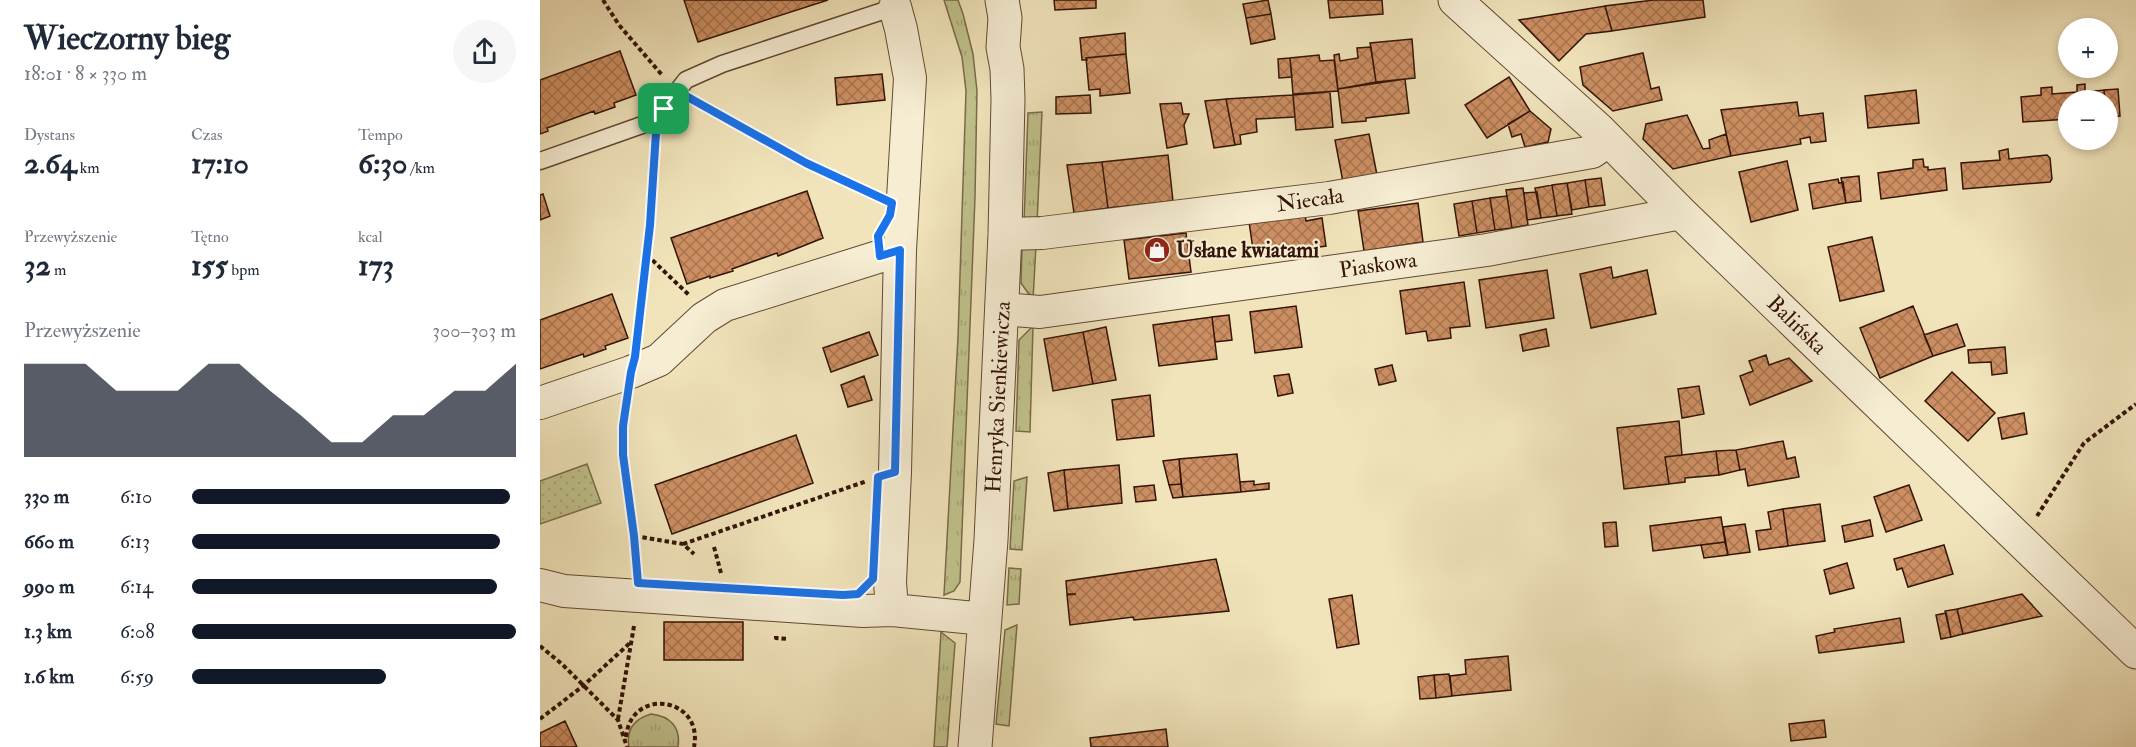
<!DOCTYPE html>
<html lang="pl">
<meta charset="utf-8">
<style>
:root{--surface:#fff;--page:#f6f6f7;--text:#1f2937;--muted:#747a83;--accent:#111827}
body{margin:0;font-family:"IM FELL Double Pica",serif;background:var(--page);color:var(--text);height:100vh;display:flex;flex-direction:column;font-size:22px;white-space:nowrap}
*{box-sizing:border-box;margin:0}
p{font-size:20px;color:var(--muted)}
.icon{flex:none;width:33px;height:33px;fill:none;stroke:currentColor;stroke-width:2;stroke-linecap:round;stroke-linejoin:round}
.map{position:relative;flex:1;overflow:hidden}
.details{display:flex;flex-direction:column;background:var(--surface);width:540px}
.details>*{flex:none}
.controls{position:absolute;left:1518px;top:18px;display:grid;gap:12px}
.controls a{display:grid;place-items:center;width:60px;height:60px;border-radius:50%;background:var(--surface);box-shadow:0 3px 9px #0003;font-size:30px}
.pin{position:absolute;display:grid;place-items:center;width:51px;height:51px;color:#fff;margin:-26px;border-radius:12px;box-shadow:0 3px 9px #0006}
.round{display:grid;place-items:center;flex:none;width:63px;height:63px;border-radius:32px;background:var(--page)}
.head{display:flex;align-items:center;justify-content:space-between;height:102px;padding:0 24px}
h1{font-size:33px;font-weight:700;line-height:45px}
.figures{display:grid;grid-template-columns:repeat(3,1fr);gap:9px;height:102px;padding:6px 24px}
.figures div{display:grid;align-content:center}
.figures b{font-size:30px;font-weight:700}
.figures small{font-size:16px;font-weight:400}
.figures p{font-size:16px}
.chart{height:168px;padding:12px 24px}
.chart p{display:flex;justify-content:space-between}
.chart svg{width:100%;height:108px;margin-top:6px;fill:var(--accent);opacity:.7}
ul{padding:0 24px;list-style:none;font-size:20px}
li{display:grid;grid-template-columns:96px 72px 1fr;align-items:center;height:45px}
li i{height:15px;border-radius:8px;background:var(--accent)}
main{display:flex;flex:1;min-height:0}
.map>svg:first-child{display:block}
.grass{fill:url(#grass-tufts);stroke:#7a6b4a;stroke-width:1.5}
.park{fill:url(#park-dots);stroke:#7a6b4a;stroke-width:1.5}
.building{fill:url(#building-cross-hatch);stroke:#331407;stroke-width:1.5}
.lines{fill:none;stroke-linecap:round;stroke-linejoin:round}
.service-casing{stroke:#624834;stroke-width:19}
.minor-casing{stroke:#624834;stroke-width:34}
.tertiary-casing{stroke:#624834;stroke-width:35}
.path{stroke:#331407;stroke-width:4;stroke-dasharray:4.5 3;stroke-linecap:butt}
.service{stroke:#f6edd3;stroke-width:16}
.minor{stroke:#f6edd3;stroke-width:32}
.tertiary{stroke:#f6edd3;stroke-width:33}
.route-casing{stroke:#fff;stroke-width:12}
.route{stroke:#1a73e8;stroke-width:8}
.labels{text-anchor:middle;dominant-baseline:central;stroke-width:4.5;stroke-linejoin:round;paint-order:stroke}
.street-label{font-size:22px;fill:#331407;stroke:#f6edd3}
.poi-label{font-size:22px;font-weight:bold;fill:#331407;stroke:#f6edd3;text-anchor:start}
</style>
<main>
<section class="details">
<div class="head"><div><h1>Wieczorny bieg</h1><p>18:01 · 8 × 330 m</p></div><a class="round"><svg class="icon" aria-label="share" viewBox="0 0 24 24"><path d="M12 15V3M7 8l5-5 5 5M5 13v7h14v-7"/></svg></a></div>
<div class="figures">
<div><p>Dystans</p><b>2.64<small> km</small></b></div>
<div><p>Czas</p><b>17:10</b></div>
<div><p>Tempo</p><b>6:30<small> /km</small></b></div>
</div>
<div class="figures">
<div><p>Przewyższenie</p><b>32<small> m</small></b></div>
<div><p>Tętno</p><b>155<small> bpm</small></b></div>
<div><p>kcal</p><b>173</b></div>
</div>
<div class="chart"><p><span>Przewyższenie</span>300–303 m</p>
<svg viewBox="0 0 160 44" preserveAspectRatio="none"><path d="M0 44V6L10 6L20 6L30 17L40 17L50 17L60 6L70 6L80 17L90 27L100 38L110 38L120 27L130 27L140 17L150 17L160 6V44z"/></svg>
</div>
<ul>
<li><b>330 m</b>6:10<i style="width:98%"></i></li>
<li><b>660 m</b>6:13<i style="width:95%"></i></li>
<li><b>990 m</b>6:14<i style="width:94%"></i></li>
<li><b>1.3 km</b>6:08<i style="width:100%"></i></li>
<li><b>1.6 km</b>6:59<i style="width:60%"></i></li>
</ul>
</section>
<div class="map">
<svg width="1596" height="747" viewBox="0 0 1596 747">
<defs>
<pattern id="grass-tufts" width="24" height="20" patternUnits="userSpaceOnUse" patternTransform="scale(1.5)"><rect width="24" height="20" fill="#c0c28c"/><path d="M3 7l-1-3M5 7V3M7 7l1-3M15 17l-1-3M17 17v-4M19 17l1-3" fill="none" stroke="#a5a677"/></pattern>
<pattern id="park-dots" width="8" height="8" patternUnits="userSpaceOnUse" patternTransform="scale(1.5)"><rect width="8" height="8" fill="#c0c28c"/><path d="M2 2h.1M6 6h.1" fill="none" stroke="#a5a677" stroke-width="1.8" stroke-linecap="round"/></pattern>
<pattern id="building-cross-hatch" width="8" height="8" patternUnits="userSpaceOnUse" patternTransform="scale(1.5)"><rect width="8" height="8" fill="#cd8f62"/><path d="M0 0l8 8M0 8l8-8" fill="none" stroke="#a7744f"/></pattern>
</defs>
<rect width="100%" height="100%" fill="#f1e4bb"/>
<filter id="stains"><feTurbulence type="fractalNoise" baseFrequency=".00333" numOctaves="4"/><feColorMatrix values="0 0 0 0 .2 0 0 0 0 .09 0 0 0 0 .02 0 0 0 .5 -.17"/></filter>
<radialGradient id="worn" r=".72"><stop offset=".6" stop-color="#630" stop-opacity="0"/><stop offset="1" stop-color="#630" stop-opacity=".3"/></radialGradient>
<!-- grass -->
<path class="grass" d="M404,0H418L423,14L433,54L437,91L435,197L420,582L414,591L404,595L418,337L426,91L422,57Z
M502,112L497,224L484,223L488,113Z
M496,245L493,300L481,283L482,246Z
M493,326L490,432L476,431L479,340Z
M487,477L482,550L470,549L474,481Z
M469,568L481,569L479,604L467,605Z
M477,625L469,726L456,724L465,630Z
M401,632L415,643L407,747H394Z
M111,714C130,716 141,727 138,747H89C86,730 94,719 111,714Z"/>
<!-- park -->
<path class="park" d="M47,464L61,503L0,524V481Z"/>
<!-- building -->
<path class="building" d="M144,0H288L158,42Z
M514,0H556V8L515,10Z
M728,0L731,14L706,18L703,4Z
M788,0H842L843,14L790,18Z
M1114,0H1163L1165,17L1072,31L1065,6Z
M1065,6L1072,31L1046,34L1019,61L979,20Z
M731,14L735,39L711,44L706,18Z
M585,33L586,54L546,58L547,60H542L540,38Z
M872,39L875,78L836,82L830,43Z
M831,47L836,82L798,89L794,55L799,54L800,61L818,58L817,48Z
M80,51L96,95L74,103L75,107L55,114L54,111L7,128L8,131L0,134V80Z
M1103,53L1111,89L1119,87L1122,100L1073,111L1043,85L1040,67Z
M586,54L590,93L560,96V89L549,90L546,58Z
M779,55L780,61L794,60L798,91L753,94L750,58Z
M750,58L752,77L739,78L738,59Z
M342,74L345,100L297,105L295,78Z
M969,77L990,111L947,138L925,105Z
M865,79L869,113L826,118V121L802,123L798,89Z
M1545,84V92L1564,90L1565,100H1528V119L1483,122L1481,97L1501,95V88L1512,87V94L1537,92V85Z
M1578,89L1580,116L1568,117V100H1565L1564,90Z
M1376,90L1379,123L1328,128L1325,96Z
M790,92L793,127L756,130L753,95Z
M550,95L551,113L516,114V97Z
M753,95L755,117L716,119L717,132L700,135L701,144L695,145L686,99Z
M686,99L695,145L674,148L665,101Z
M1257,102L1259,116L1283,113L1286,141L1271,143L1270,137L1260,139L1261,144L1191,156L1181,110Z
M641,103L643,114H649L644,125L647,144L627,148L620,104Z
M990,111L1011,129L1008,142L985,147L981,134L972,137L968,124Z
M1147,115L1163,149L1170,148L1169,140L1186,134L1191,156L1133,169L1103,139L1106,124Z
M829,134L837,175L803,182L795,140Z
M1468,149L1469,159L1507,155L1510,158L1512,179L1510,182L1423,189L1421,163L1460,160L1459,151Z
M628,155L633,201L568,208L562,162Z
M1383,159L1384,167H1388V170L1405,168L1407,190L1341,199L1338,173L1373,168V160Z
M1247,161L1258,210L1211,222L1199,172Z
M562,162L568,208L534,213L527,165Z
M1319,176L1321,201L1306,203L1301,178Z
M1061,178L1065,205L1049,207L1045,180Z
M1298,179L1299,183L1303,182L1306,203L1273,209L1269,184Z
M1045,180L1049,207L1032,210L1027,183Z
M1027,183L1032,214L1017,216L1012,185Z
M1012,185L1017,216L1001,218L995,188Z
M983,188L988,225L972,228L966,190Z
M267,191L283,238L238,256L237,253L192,269L193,271L170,278V276L147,284L131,238Z
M997,192L1001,218L987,220L984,193Z
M3,194L10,216L0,220V195Z
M967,196L972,228L955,230L950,198Z
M950,198L955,230L937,233L932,201Z
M932,201L937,233L919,236L914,204Z
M878,203L883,242L824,251L818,211Z
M765,214L766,221L782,218L786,246L714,256L709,222Z
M646,233L651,272L589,279L584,240Z
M1332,237L1344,291L1300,301L1288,247Z
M1071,267L1073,278L1107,270L1116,314L1051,328L1040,274Z
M1007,270L1014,318L946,328L939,280Z
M924,282L930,326L910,328L911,338L888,341L886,331L866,334L860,291Z
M72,294L88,338L65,346L66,349L44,357L43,354L0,369V320Z
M756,306L762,347L715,353L710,312Z
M1373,306L1393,356L1340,378L1320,328Z
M689,315L692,340L675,342L672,317Z
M672,317L677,359L619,366L613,325Z
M1417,324L1425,346L1393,356L1384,335Z
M566,327L576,380L553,384L543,332Z
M1006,329L1009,346L983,351L980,335Z
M329,332L338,355L291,372L283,348Z
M543,332L553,384L513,391L504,339Z
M1465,347L1467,373L1452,375L1451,362L1429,363L1428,350Z
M1226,355L1229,365L1249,358L1272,381L1210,405L1200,376L1213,371L1209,361Z
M852,365L856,381L839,385L835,369Z
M1412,372L1455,413L1428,441L1385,401Z
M749,374L753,393L738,396L734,376Z
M324,376L332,400L308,407L301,385Z
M1159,386L1164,414L1142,418L1138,389Z
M610,395L614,436L577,440L572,400Z
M1484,413L1487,434L1462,439L1458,418Z
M1139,421L1142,455L1125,457L1129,484L1084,489L1077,428Z
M256,435L273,483L132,534L115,485Z
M1243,441L1247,459L1255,457L1259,477L1208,486L1205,469L1200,470L1196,450Z
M1196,450L1200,470L1179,475L1176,451Z
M1176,451L1179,475L1145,478V482L1129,484L1125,457Z
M697,454L701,492L643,497L639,459Z
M639,459L641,484L629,485L623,461Z
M579,465L582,503L528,509L524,470Z
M524,470L528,509L514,511L508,473Z
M714,481V485L729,483V489L701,492L700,482Z
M641,484L643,497L633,498L629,485Z
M614,485L616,500L596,502L594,487Z
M1369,485L1382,520L1346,532L1334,497Z
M1280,504L1285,541L1248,546L1243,509Z
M1243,509L1248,546L1219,550L1216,531L1231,529L1228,512Z
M1181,517L1185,542L1113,551L1110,526Z
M1330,520L1333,536L1305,542L1302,526Z
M1076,522L1078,546L1065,547L1063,523Z
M1205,524L1210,552L1188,555L1183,527Z
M1185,542L1188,555L1164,558L1161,545Z
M1404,545L1413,574L1368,587L1362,568L1357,570L1354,559Z
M676,559L689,611L594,620L593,617L530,625L527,595L536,594H527L526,581Z
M1307,563L1314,588L1290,594L1284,570Z
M1482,594L1502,616L1423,634L1417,609Z
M812,595L819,644L797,648L789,599Z
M1417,609L1423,634L1411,637L1405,611Z
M1406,613L1411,637L1401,639L1396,615Z
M1360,618L1364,642L1279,653L1276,636L1295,632L1294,629Z
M124,622H203V660H124Z
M968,656L971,690L912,696L910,676L926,674L925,660Z
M909,674L912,696L896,698L894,675Z
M894,675L896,698L880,699L878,677Z
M1284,720L1286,737L1251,741L1249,724Z
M25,721L37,747H0V733Z
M626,729L628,747H551L550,738Z"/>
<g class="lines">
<!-- service casing -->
<g class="service-casing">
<path id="service" d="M0,161L102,125L117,117L146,80L182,64L355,7"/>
</g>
<!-- minor casing -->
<g class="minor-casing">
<path id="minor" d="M465,234L502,233L789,198L1052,152L1069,140
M462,309L500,312L947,250L1141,213
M0,403L91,372L119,360L164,318L185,305L360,250
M0,585L24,591L323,611L352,610L445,619
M352,610L350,582L355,472L360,250L370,78L361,29L355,7"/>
</g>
<!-- tertiary casing -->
<g class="tertiary-casing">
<path id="tertiary" d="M915,0L1060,131L1141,213L1596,652
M435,747L451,540L465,234L468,99L467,69L463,47L465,18L462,0"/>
</g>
<!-- path -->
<path class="path" d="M63,0L79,25L122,75
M156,101L266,163L335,195
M107,255L149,295
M97,338L109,225L115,142
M86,404C78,458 93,513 97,567
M1497,516L1544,443L1596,404
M95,536L143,544L154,554
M143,544L327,481
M174,547L181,573
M236,636V638L248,639
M0,646L22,664L78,720L87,747
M0,719L43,686L91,642
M78,719L94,626
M86,737C91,686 164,697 154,747"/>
<!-- service -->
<use href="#service" class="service"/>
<!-- minor -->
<use href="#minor" class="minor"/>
<!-- tertiary -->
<use href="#tertiary" class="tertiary"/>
</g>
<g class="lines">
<!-- route casing -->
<g class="route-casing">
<path id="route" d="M137,91L266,163L352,203L350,215L338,236L340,256L360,250L355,472L338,477L333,579L318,594L303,595L98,583L94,536L83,455V426L91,372L95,357L110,225L117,117Z"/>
</g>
<!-- route -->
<use href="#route" class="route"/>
</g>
<!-- icons -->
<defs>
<g id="shop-disc" transform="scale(1.35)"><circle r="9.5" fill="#8f2418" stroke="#f6edd3"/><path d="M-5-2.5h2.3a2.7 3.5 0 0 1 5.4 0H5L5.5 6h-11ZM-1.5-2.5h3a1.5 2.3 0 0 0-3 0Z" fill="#fff"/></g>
</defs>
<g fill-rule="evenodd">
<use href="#shop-disc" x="617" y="250"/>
</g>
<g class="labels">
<!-- street labels -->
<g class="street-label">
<text transform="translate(770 200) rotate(-8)">Niecała</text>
<text transform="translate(838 265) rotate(-8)">Piaskowa</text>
<text transform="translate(1257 325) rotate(44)">Balińska</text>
<text transform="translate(458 397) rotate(-87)">Henryka Sienkiewicza</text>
</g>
<!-- poi labels -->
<g class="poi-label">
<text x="636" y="250">Usłane kwiatami</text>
</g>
</g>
<rect width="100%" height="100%" filter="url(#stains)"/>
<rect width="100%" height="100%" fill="url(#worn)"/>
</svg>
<div class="controls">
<a>+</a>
<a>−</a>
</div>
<div class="pin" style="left:124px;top:109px;background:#1e9e55"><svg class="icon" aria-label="arrive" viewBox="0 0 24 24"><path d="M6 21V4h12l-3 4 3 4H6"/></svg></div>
</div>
</main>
